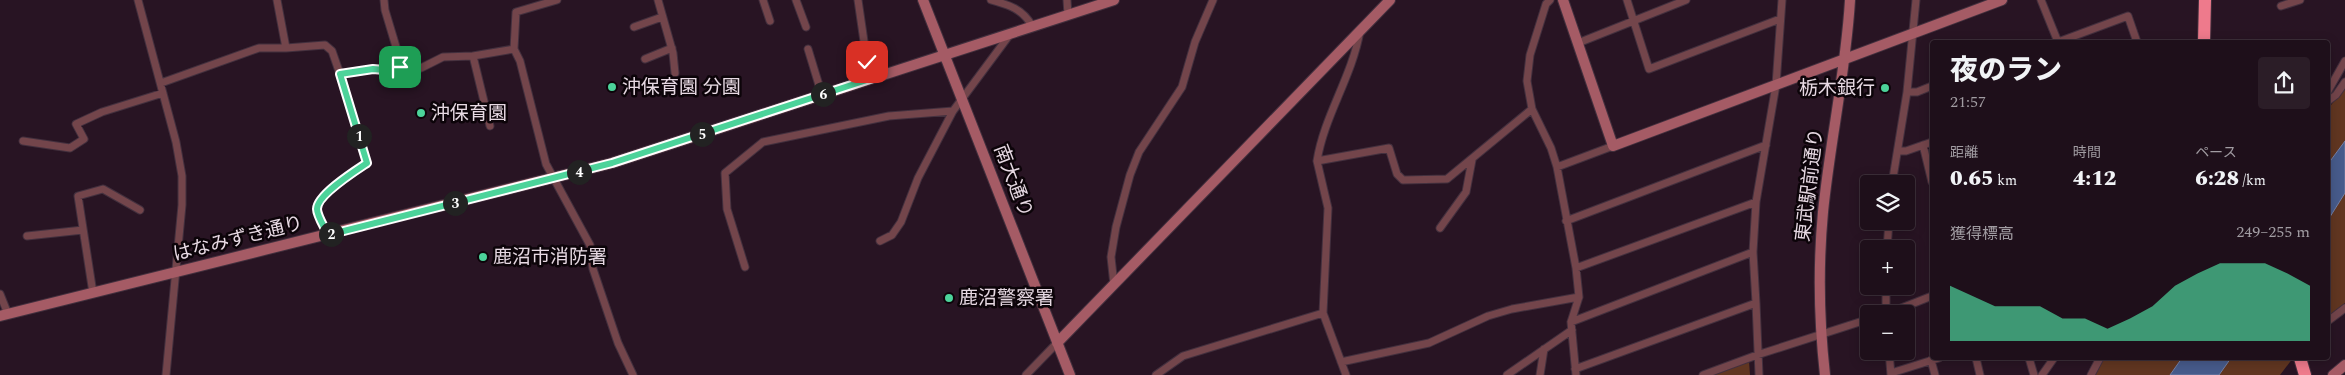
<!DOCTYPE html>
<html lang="ja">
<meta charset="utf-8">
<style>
:root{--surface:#1e0f1a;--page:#2b1d27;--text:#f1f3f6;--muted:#a19ca2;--line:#3c2f39;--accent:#4cd39a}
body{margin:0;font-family:Spectral,"Noto Sans JP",serif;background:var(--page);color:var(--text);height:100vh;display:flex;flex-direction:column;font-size:19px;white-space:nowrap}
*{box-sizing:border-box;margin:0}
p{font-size:16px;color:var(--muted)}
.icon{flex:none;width:28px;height:28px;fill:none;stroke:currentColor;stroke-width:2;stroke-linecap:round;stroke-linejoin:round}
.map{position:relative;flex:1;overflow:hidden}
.sheet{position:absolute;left:1930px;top:40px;width:400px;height:320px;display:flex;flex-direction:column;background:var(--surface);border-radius:5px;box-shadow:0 2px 12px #0003,0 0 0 1px var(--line)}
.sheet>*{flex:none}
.tools{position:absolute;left:1860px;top:175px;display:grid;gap:10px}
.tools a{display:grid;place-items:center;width:55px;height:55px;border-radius:5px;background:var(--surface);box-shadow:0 2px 12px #0003,0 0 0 1px var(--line);font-size:25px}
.pin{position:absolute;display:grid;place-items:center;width:42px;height:42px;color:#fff;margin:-21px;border-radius:10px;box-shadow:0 2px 8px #0006}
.km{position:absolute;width:25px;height:25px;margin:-12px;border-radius:50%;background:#222;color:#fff;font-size:14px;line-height:25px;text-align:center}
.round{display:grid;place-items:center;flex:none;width:52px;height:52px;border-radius:5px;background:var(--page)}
.head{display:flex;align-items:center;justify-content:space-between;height:85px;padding:0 20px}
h1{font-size:28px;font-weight:800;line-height:38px}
.figures{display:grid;grid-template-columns:repeat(3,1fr);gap:8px;height:85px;padding:5px 20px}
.figures div{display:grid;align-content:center}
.figures b{font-size:21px;font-weight:800}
.figures small{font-size:14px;font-weight:400}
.figures p{font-size:14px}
.chart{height:140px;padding:10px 20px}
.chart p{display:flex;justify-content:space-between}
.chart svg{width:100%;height:90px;margin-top:5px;fill:var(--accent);opacity:.7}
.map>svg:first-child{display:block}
.green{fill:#613621}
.water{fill:#475b8b;stroke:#7781a5}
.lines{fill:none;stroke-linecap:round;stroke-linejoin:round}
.street-casing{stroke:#43303e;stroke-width:9}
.secondary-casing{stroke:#43303e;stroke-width:12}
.highway-casing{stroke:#43303e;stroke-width:14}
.street{stroke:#73454b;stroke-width:7}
.secondary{stroke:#a55b65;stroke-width:10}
.highway{stroke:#ee7a8c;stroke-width:12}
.route-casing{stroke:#fff;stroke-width:10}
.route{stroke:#4cd39a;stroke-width:6}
.poi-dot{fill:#4cd39a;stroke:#0c0409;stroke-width:2}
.labels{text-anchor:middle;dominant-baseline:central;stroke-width:5;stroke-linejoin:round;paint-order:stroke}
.poi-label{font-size:19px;fill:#e7d9e3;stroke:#0c0409;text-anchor:start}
.street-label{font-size:19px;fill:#e7d9e3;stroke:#0c0409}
</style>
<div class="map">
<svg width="2345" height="375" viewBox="0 0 2345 375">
<rect width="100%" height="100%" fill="#281423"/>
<!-- green -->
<path class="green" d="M2345,87V141L2328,164V109Z
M2345,193V303L2328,317V220Z
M2104,358H2182L2170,375H2095Z
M2231,358H2293L2280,375H2219Z
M1749,361L1750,375H1712Z"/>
<!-- water -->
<path class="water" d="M2345,141V193L2328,220V164Z
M2182,358H2231L2219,375H2170Z"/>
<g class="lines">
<!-- street casing -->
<g class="street-casing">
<path id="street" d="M138,0L176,142L182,176V205L166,375
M384,0L385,10L403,70L421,68L443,57L473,56L514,49
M557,0L516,12L514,49L520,61L546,164L590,245L593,269L618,343L633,375
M658,0L673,53L675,73
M763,0L770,21
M796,0L806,27
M858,0L867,62L873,78
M991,0C1009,5 1023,9 1032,26
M1067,0L1068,15
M1550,0L1546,4L1530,55L1527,81L1532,109L1551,148L1557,167L1576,268L1579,297L1571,322L1576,375
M1627,0L1649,69L1780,19
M2041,0L2058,42
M2281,6L2300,0
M634,27L662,17
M1360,31C1352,77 1324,116 1317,161L1389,148L1397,174L1403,180L1447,179L1532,109
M2058,42L2128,16L2137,42
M1578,43L1686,0
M286,48L325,45L332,51L340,74
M808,49L822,95
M473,56L490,126
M645,59L672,48
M161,83L259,48H286L277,0
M2328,91L2345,61
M1907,92H1917L1932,86
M2328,101L2336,95L2345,82
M23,141L70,148L84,139L76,124L102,112L163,93
M1923,145L1932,182
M1898,151H1906L1932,142
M1317,161L1328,208L1323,313L1346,375
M1557,167L1613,146
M1892,184L1907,92L1916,0
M1566,221L1766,145
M1440,228L1466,192L1472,160
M328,235C325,228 318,217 317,209C317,195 356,171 367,163L340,74L373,69L396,71L401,67
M27,236L83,230
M880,241L892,235L901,222L918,178L953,111L1011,33
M1887,249L1889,221
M745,267L727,209L725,173L763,142L889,116L953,111
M1576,268L1756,202
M1114,285L1111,257L1116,227L1130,175L1139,152L1182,87L1195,42L1213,0
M1886,286V314L1932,296
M93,293L78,196L103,189L140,210
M0,294L8,314
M1756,303L1753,252L1756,202L1776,85L1782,0
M2328,321L2345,308
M1571,322L1753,252
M1889,351L1891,375
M1976,358L1980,375
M2029,358L2034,375
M1931,360L1935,375
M1341,362L1429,343L1488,316L1512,309L1579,297
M1575,369L1756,303L1759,375
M1891,373L1939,358
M1026,375L1057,343
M1156,375L1183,356L1323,313
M1507,375L1572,330
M1540,375L1544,349
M1703,375L1757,355L1869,319
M2042,375L2054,358
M2091,375L2100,358"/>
</g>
<!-- secondary casing -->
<g class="secondary-casing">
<path id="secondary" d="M923,0L1070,375
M1563,0L1613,146L2002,0
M0,316L612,163L1114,0
M1057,343L1390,0
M1825,375C1819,321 1818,266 1823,212C1830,141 1846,71 1850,0
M2333,375L2345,365"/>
</g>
<!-- highway casing -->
<g class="highway-casing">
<path id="highway" d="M2204,42L2205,0
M2300,358L2305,375"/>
</g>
<!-- street -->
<use href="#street" class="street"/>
<!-- secondary -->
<use href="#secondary" class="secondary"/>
<!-- highway -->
<use href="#highway" class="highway"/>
</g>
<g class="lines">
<!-- route casing -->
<g class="route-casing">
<path id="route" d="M400,67L396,71L373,69L340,74L367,163C355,171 317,195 317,209C317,216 325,228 328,235L612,163L873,78L867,62"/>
</g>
<!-- route -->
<use href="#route" class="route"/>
</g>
<!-- markers -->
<g class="poi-dot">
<circle cx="612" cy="87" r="5"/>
<circle cx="1885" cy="88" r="5"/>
<circle cx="421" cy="113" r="5"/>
<circle cx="483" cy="257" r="5"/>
<circle cx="949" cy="298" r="5"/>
</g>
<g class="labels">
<!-- poi labels -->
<g class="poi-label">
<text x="622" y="87">沖保育園 分園</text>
<text x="1875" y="88" text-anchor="end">栃木銀行</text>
<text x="431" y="113">沖保育園</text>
<text x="493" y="257">鹿沼市消防署</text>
<text x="959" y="298">鹿沼警察署</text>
</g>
<!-- street labels -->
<g class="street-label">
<text transform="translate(1013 181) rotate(69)">南大通り</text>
<text transform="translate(1810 185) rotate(-83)">東武駅前通り</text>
<text transform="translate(238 239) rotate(-14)">はなみずき通り</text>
</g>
</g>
</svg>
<div class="tools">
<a><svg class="icon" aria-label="layers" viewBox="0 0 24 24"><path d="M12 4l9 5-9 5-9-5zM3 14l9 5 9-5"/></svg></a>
<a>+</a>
<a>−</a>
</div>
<div class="pin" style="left:400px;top:67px;background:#1e9e55"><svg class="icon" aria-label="arrive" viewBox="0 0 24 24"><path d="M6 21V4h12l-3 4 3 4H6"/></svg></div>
<div class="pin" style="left:867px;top:62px;background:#d93025"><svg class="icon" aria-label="check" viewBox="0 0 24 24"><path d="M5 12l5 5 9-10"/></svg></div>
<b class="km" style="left:359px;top:136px">1</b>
<b class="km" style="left:331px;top:234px">2</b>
<b class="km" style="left:455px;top:203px">3</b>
<b class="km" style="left:579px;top:172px">4</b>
<b class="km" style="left:702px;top:134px">5</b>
<b class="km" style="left:823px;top:94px">6</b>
<section class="sheet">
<div class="head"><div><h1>夜のラン</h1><p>21:57</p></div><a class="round"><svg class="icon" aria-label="share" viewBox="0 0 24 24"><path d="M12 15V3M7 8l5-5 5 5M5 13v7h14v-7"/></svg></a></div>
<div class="figures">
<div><p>距離</p><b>0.65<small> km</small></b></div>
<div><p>時間</p><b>4:12</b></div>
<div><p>ペース</p><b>6:28<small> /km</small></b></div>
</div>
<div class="chart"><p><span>獲得標高</span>249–255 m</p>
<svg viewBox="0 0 160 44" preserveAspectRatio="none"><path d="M0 44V17L10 22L20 27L30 27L40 27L50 33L60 33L70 38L80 33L90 27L100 17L110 11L120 6L130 6L140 6L150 11L160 17V44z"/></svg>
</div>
</section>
</div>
